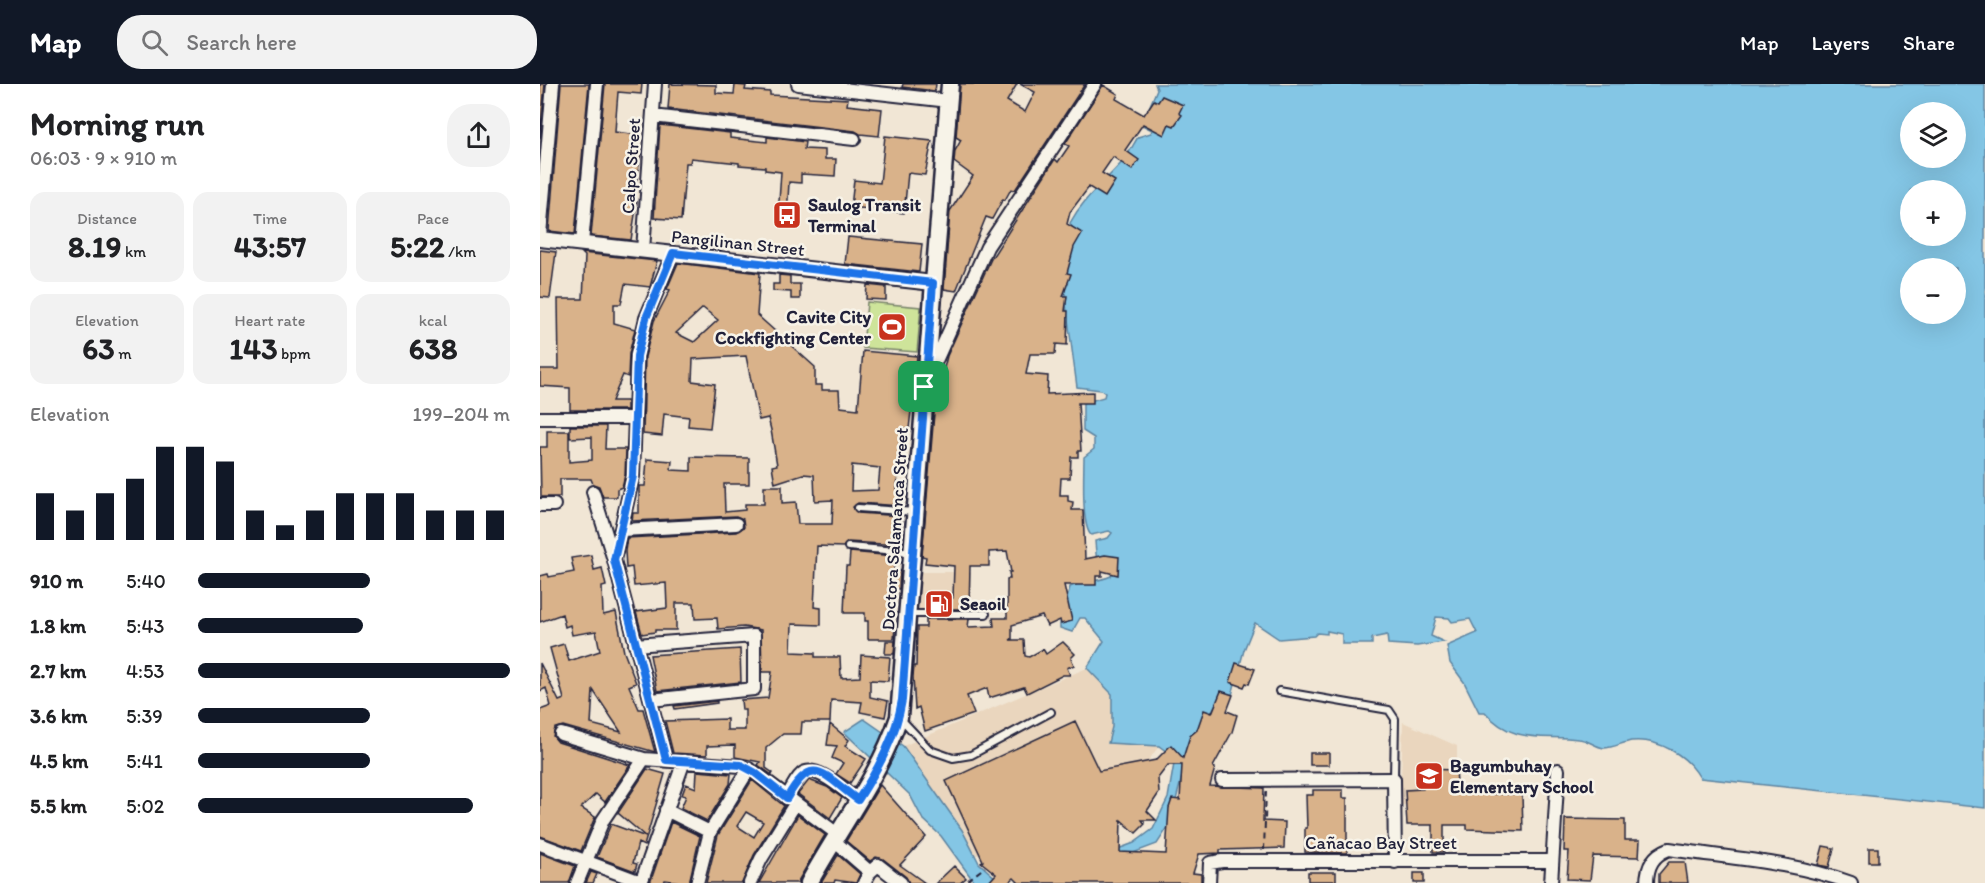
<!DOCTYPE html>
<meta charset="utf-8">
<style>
:root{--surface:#fff;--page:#f2f2f2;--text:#202124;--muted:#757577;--accent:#111827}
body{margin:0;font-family:Itim,sans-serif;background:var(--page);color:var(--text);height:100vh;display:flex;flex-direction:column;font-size:22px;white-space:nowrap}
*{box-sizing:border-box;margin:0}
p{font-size:20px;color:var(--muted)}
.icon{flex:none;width:33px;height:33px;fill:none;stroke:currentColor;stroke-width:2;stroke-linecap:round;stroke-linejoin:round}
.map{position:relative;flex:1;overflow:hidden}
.panel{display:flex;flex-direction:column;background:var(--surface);width:540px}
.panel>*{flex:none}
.controls{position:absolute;left:1360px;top:18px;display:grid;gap:12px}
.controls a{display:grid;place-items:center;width:66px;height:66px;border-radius:50%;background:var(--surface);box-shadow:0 6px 24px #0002;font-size:30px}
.pin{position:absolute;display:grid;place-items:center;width:51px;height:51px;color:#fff;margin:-26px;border-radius:12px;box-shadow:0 3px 9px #0006}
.round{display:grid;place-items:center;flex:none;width:63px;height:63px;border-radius:24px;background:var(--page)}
.head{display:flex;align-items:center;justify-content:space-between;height:102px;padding:0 30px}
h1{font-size:33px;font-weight:800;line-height:45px}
.metrics{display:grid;grid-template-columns:repeat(3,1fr);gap:9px;height:102px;padding:6px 30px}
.metrics div{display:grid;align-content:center;border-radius:15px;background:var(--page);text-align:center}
.metrics b{font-size:30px;font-weight:800}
.metrics small{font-size:16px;font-weight:400}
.metrics p{font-size:16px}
.chart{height:168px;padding:12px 30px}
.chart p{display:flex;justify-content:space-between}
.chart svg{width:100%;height:108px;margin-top:6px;stroke:var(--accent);stroke-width:6}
ul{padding:0 30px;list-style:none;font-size:20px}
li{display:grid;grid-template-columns:96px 72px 1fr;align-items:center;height:45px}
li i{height:15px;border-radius:8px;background:var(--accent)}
header{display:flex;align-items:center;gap:36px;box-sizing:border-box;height:84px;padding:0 30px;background:var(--accent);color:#fff}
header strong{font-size:28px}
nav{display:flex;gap:33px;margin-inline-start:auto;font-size:21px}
.search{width:420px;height:54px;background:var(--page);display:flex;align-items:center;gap:15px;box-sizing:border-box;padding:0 21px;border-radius:24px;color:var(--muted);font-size:22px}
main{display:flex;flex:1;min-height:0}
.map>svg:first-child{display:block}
.built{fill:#ead6be}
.green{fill:#cee49a;stroke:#78836a;stroke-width:1.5}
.water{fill:#84c6e5;stroke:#5d84a1;stroke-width:1.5;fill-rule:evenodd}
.building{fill:#d9b28a;stroke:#22223b;stroke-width:1.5;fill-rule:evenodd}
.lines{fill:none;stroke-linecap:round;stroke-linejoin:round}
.service-casing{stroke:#22223b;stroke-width:10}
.minor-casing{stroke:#22223b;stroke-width:16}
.tertiary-casing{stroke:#22223b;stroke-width:18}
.secondary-casing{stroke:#22223b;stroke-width:21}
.path{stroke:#22223b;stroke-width:2;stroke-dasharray:6 4.5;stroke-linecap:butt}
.service{stroke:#f7f3e8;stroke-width:6}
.minor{stroke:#f7f3e8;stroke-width:12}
.tertiary{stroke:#f7f3e8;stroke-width:14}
.secondary{stroke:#f7f3e8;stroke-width:16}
.route-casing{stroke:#fff;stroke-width:12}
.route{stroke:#1a73e8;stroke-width:8}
.labels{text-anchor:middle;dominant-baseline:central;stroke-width:5;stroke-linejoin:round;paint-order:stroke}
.street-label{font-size:18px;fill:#22223b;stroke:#f7f3e8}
.poi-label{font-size:18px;font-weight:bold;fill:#22223b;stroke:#f7f3e8;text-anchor:start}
</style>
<header>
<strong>Map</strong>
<div class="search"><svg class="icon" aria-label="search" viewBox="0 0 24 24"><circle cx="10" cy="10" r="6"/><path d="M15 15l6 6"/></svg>Search here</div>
<nav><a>Map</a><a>Layers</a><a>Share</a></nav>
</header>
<main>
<section class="panel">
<div class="head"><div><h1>Morning run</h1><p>06:03 · 9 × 910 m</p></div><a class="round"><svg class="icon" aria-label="share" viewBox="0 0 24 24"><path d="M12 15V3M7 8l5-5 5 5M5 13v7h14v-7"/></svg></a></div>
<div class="metrics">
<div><p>Distance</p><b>8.19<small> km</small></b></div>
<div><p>Time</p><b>43:57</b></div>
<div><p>Pace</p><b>5:22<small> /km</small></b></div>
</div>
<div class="metrics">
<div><p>Elevation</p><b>63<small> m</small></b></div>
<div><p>Heart rate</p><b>143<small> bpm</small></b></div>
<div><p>kcal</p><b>638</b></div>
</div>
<div class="chart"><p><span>Elevation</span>199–204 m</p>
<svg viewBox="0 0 160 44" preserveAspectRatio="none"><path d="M5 44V25M15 44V32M25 44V25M35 44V19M45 44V6M55 44V6M65 44V12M75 44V32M85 44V38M95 44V32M105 44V25M115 44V25M125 44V25M135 44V32M145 44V32M155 44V32"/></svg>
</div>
<ul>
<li><b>910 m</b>5:40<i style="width:55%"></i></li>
<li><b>1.8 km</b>5:43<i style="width:53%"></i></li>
<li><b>2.7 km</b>4:53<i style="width:100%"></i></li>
<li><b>3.6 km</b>5:39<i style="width:55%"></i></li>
<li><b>4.5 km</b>5:41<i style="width:55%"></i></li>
<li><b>5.5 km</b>5:02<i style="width:88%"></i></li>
</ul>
</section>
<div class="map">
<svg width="1445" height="799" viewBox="0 0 1445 799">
<rect width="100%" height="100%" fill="#f1e6d5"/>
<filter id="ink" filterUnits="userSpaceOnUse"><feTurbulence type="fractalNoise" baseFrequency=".0167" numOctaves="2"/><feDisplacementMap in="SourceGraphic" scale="12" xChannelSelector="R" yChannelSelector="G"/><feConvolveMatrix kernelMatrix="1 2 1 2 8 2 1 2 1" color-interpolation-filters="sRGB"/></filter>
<g filter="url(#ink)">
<!-- built -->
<path class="built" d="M379,488H431V534L379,533Z
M547,584L572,610V643L569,659L619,662L593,698L435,772L422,746L363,662Z
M863,638L917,662V721H860Z"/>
<!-- green -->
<path class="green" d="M327,218L381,223L377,268L323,264Z"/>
<!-- water -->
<path class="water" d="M615,0H1445V724L1160,694C1147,671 1118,654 1091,657C1082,659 1072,664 1064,664C1055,663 1047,655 1038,655C1002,651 972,660 945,628H939L924,598L910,579L907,562L937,549L930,535L912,538L909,534L896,533L891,552L904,558L877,562L848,560L847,551L832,554V560H802V550L787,547V550L777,549L774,552L739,555L715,539L704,566L692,611L680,612L646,676L630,740L617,760L513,799H435L401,752L382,734L370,711L304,648L324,635L363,662L422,746L439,779L458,796L469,799L489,798L594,759L613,745L628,714L635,674L619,662L568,659L572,643V610L547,584L564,557L545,534H540L532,548L520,544V540L530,503C543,497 558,498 571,492L572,487L557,481L555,457L568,454L572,449L569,447L551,451C541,442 544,389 544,373L554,365V354L543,347V319L564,313L565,309L561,306L537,303L525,213V182L533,145L530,139C543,114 564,99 583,77C589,70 593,61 598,53L611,49L612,46L604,42L603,38L617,5ZM1371,28H1416V74H1371ZM1371,106H1416V152H1371ZM1371,184H1416V230H1371Z"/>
<!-- building -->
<path class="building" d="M0,0H5L0,55Z
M21,0H49L35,150L9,147Z
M65,0H102L101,10L78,8L76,33L75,48L98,51L97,69L101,70L96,99L93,98L91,118H97L91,156L51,152Z
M130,0L176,1V9L194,10L195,1L206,2L205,6L230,8V11L308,15L307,21L342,25L339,52L320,50L315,47L128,25Z
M363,0H396L395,7L362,3Z
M420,0H477L467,17L485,28L495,8L480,0H545L475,106L471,105L465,116L463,115L452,135L446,133L416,207L404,205L410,127L433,92L414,78L415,67L421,56L416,53Z
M563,1L578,10L576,15L604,31L614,16L618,18L622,12L643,21L639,29L642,31L634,42L629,40L624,51L603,40L585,66L599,76L592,86L573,73L562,89L575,97L565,113L549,103L530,128L527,140L542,149L534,163L527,189L531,190L523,212H527L525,227H528L527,261L516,260L515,270H490L486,290L508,292L507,310L553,308V319H538L541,367H538V373H531L530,394H521L520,411H528V417L533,418L532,426H543L545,475L565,471L579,473L578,491L562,487V492H556V501H524L532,537L521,540L520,536L507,542L502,532L472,541V555L470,556H484L485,572L489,573L503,565L506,570L523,558L535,570L531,574L534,581L527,584L530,591H523L487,609L484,603L449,614L447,604L427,612L434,630L385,647L379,623L375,625L373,593L374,582H376L377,543H386V535H429L428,543L454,542L453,534H467V495H470L469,488H471L467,467L449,468V482H430L429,525H387V513L413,514L414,482L385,479L386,473L382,472L397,294L400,287L403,288L407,272L451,175L515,75L518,78L529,62L525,60Z
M120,41L190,49V54L227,58V53L265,58L264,65L285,66V75H296L295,92L261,90V99L249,98L247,133H238L241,88L225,86V83L199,81V79L151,74L150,79H146L141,136L114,134Z
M345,52L392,57L385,91L368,89L364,129L311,123L314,96L340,99Z
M308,153L382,160L379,188L305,180Z
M0,166L16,168L10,214L0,213Z
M42,169L117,177L110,203L85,200L81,220H74V239L95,245L89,270L88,293L83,291L72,317H87V326H30V304L0,302V285H19L18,215H43L45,172Z
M138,179L220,189L217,231L275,283V301H282V306H299L300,323L318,325L323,267L377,272L369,345L361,344L359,363L365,364L363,386L358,385L357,405L363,406L362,422L318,419L313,423L318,429L362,432L361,461L308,458L303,463L277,462L274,523L281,524V541L252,540L251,568L275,569V573H300L301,594L320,593L321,571L350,573L348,597L330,596V613L348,617L345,633L320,628L322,618L291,616L290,638H262L261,650H243L226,664V684L233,689L232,691L218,681L220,678L195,673V661L167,662V671L133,669L125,637L187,635V646H205V626H202L201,616L228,614L232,588H222L221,546L204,543L178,545L177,534L155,535L154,519H136V546H115V548L102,550L96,528L127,524L126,499L94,502L92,483L86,484L85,467L87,454L196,448L204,443L203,435L196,432L92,437L93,429H99V402H105L107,375L132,377L131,386L151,387V373L209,374V400H184L185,428L205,426V420H224V402H242V419L256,418L258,440H292L293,416L275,417L274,391L263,390L235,399L232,382L237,381L231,346L228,334L219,336L206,272L153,275L152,297L175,300L170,344L148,342L149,333L124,330L122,352L103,350L105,273L114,237L130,206L127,205ZM163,224L178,236L154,258L136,249ZM312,381L340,384L338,406L311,407Z
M239,191L250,192V200H260V215H251V208L233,207V200H239Z
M327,201L346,203V216L326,215Z
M30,342H66L65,365H86L85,391L82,403L77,405V413H63L59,402L53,400L51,395H20V413H1L0,363H7V347H29V378L52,376V353L30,354Z
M310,468L354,472V487H360L359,505H352V543H355L354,555H328V537H325V529H304L306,482H309Z
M51,471L54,486L62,484L66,502L62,503L63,531L76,528L84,568L96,599L89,602L99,625H103L115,668L23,642L15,644L13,652L18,658L90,681L65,718L56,710L41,724L55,733L41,767L0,752V626L11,622L6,604L0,607V579L19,617L24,615L10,564L24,560L29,577L60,567L56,547L32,551L30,541L25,543L22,530L0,538V492L8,490L9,493L34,488L31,474ZM53,606L81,648L51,640Z
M346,557H355L354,570H345Z
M200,565L201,598L117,607L110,571Z
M696,579L715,585L709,600L706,599L704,603L690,598Z
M681,607L693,611L687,627L697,631L692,648L673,683L675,684L670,702L724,704L723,737L745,738L744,764L680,766V769L659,770L653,789L661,790V799H479L474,794L468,799H448L456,790L441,778L443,777L406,697L535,637L559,687L616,676L631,661L643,674L650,652L657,646L664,626L672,629ZM628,681H642L640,716L632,715L629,724L626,770L580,768L581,736L596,749L605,740L602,736H616L607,727L619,709L618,694Z
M177,617V619L135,625L134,622Z
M290,640L309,656L305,662L326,675L310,699L296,690L303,679L292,674L297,662L287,661Z
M770,669H789V681H770Z
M107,685L125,690L104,762L98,759L93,779L97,780L95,787L57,773L71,740L106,753L78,729Z
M883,685L916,686L918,710H982L983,747L927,745V741H904V768H893V741H867L865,706L883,705Z
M157,687L191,690L190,700L167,737L141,724L146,712L142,711L146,700L156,704Z
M212,696L244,722L214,771L202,799H166L178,751ZM206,728L223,738L214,753L197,742Z
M269,696L287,703L302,714L290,734L258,710Z
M340,701L386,753L360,781L385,799H369L366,793L343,775L336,773L330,777L306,757Z
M773,706H803V714H807V769L765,768V744H767L766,711H773Z
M258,731L285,751L257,799H219Z
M1025,735L1085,736V756H1100L1099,773L1053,772L1050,796L1027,795L1029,767H1024Z
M131,738L160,752L149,799L125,796L124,799H110Z
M1283,762L1294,764L1289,783L1278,781Z
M1329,764H1338V778H1329Z
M0,769L35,782L29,799H0Z
M298,771L320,790L316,799L295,796L294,799H281Z
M1129,778H1145L1148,799H1119V790Z
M414,782L426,794L420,799H396Z
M51,788L57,790L53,799H46Z
M768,788H796V797H768Z
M874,789H884V799H874Z"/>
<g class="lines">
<!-- service casing -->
<g class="service-casing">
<path id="service" d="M318,424L375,428
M308,463L370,468
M369,530H446
M739,607L849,626L855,635L854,695
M362,636L390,666L413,674L431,671L511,628"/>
</g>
<!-- minor casing -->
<g class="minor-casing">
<path id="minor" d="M258,0L409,17
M113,32L314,55
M0,151L13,0
M42,159L57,0
M103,166L115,0
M390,290L447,163L555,0
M0,334H95
M53,408L74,476L126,676
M0,421H14
M82,446L196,440
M74,476L93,392L97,272L106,234L133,169
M95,561L214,552V605L111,616
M21,650L104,675L201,682L214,688L296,749
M682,696L854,695L855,778
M247,714C251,706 255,696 262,690C276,679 306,708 318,716
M126,726L170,748
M293,756L330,788
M0,760L101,798
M37,799L63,736L104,675
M101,799L144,677
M157,799L170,748L209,685
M210,799L221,775L255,720
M324,799L330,788L338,781L361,799
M669,799L670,779L682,777H1012
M1011,799L1018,686
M1107,799C1107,782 1113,771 1129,765C1189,774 1254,778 1311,799"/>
</g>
<!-- tertiary casing -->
<g class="tertiary-casing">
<path id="tertiary" d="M0,155L393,199"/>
</g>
<!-- secondary casing -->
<g class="secondary-casing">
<path id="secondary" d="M269,799C299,744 339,693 359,633L410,0"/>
</g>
<!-- path -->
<path class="path" d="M724,766L726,706
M428,796L445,783"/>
<!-- service -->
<use href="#service" class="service"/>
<!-- minor -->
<use href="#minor" class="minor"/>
<!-- tertiary -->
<use href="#tertiary" class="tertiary"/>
<!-- secondary -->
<use href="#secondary" class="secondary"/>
</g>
</g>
<g class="lines" filter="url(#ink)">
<!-- route casing -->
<g class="route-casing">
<path id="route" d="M133,169L393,199L362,616C356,653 338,685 318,716C284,692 273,667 247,714L214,688L201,681L126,676L74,476L93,392L97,272L106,234Z"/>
</g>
<!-- route -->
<use href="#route" class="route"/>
</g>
<!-- icons -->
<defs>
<g id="bus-square" transform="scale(1.5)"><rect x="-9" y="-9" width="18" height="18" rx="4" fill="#c8321e" stroke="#f7f3e8"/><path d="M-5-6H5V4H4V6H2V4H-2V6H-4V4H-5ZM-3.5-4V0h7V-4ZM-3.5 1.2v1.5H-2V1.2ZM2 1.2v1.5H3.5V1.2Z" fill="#fff"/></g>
<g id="stadium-square" transform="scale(1.5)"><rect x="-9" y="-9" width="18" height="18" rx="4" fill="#c8321e" stroke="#f7f3e8"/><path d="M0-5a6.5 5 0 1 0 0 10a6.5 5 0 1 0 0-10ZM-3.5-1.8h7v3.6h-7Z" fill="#fff"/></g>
<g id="fuel-square" transform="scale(1.5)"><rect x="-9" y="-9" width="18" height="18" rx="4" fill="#c8321e" stroke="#f7f3e8"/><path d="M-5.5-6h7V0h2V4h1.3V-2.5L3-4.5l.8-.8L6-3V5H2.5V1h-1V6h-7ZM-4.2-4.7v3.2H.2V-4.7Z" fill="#fff"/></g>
<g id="school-square" transform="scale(1.5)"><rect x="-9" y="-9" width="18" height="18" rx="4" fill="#c8321e" stroke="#f7f3e8"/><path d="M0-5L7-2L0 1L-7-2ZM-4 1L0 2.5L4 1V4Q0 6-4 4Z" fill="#fff"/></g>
</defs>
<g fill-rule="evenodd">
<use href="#bus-square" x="247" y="131"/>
<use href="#stadium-square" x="352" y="243"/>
<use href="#fuel-square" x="399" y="520"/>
<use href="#school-square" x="889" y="692"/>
</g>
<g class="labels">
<!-- street labels -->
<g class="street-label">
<text transform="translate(91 82) rotate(-86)">Calpo Street</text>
<text transform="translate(198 159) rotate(6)">Pangilinan Street</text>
<text transform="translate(355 445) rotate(-86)">Doctora Salamanca Street</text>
<text x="841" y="759">Cañacao Bay Street</text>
</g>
<!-- poi labels -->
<g class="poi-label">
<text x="268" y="121">Saulog Transit<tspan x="268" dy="21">Terminal</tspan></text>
<text x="331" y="233" text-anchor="end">Cavite City<tspan x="331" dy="21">Cockfighting Center</tspan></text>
<text x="420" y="520">Seaoil</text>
<text x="910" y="682">Bagumbuhay<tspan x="910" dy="21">Elementary School</tspan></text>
</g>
</g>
</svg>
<div class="controls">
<a><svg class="icon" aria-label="layers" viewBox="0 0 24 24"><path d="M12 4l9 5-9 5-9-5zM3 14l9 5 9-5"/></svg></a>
<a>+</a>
<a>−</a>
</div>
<div class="pin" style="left:384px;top:303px;background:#1e9e55"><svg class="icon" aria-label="arrive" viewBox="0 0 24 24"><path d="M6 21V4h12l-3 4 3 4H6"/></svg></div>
</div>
</main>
